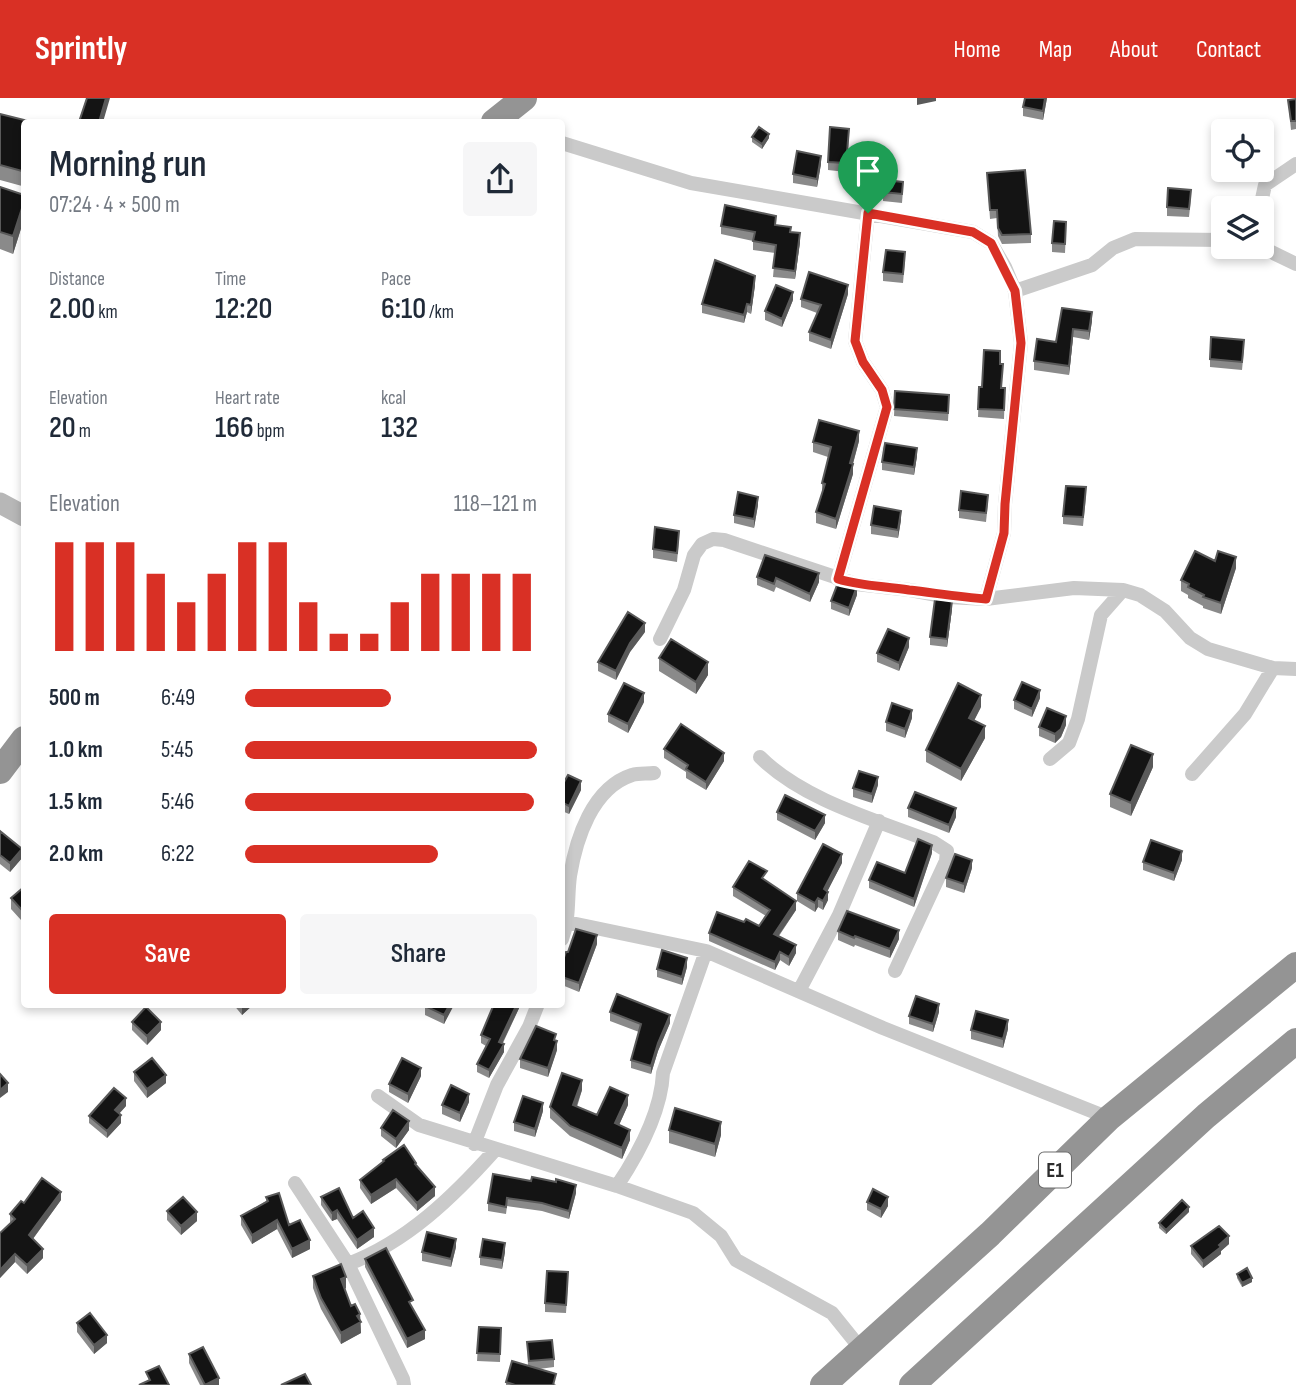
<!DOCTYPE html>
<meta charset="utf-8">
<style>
:root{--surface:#fff;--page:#f6f6f7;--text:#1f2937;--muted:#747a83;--accent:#d93025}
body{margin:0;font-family:"Sofia Sans Condensed",sans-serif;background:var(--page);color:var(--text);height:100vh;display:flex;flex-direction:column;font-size:26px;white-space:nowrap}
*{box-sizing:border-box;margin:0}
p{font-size:23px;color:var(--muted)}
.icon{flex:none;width:38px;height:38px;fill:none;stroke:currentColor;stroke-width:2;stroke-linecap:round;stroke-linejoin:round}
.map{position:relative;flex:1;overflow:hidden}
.panel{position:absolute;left:21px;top:21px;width:544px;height:889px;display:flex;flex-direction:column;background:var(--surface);border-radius:7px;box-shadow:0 4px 10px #0003}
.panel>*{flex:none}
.controls{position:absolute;left:1211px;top:21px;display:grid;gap:14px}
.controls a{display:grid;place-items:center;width:63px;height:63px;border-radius:7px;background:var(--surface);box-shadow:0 4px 10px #0003;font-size:35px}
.pin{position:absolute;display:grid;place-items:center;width:60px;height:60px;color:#fff;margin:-72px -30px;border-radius:50% 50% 50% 0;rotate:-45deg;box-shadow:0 0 7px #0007}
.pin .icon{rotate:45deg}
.round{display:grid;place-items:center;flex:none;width:74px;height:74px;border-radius:7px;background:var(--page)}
.overview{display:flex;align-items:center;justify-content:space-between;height:119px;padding:0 28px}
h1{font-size:38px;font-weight:600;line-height:52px}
.figures{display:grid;grid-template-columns:repeat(3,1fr);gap:10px;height:119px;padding:7px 28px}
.figures div{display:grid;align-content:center}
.figures b{font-size:30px;font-weight:600}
.figures small{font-size:19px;font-weight:400}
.figures p{font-size:19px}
.chart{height:196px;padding:14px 28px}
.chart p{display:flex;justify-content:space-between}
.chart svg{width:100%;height:126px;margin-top:7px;stroke:var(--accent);stroke-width:6}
.action{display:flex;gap:14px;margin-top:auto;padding:14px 28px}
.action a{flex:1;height:80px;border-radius:7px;background:var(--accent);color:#fff;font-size:28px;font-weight:600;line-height:80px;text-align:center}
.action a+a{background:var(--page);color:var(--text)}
ul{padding:0 28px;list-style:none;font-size:23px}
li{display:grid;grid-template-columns:112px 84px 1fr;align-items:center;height:52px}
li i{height:18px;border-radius:9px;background:var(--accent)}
header{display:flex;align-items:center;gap:42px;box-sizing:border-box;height:98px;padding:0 35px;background:var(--accent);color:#fff}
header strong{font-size:33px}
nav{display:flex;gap:38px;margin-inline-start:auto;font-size:24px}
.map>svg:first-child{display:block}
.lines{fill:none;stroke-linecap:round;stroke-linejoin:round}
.street{stroke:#cacaca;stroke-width:14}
.secondary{stroke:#b7b7b7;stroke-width:21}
.highway{stroke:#949494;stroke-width:26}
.wall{fill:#8a8a8a}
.shaded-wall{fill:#5a5a5a}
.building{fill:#141414;stroke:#5a5a5a;stroke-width:2}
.route-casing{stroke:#fff;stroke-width:14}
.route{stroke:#d93025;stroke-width:9}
.labels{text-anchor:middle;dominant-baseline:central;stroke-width:7;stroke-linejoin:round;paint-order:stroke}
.shield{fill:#fff;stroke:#6c6c6c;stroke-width:2}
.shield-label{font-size:21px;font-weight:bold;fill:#2d2d2d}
</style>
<header>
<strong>Sprintly</strong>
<nav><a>Home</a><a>Map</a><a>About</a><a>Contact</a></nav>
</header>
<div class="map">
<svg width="1296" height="1287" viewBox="0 0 1296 1287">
<rect width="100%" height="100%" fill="#fff"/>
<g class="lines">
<!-- street -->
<path class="street" d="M562,45L691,85L973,134L991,145L1005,169L1015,193L1021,245L1005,406L1004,435L986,501
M1260,110L1265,87L1296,66
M1261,149L1296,166
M1015,193L1092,167L1113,150L1135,141L1223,142
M838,481L887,309L882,292L863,264L855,243L868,115
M660,541L684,492L694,457L702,446L713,441L724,442L856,486L910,492L948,499L986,501L1074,490L1123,492L1140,497L1165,513L1190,540L1208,551L1273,570L1296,571
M760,659C803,702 876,722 933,744L947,753L946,763L895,873
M1050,661L1069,645L1078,621L1101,517L1123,492
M1192,676L1245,616L1273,570
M562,823L706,853L883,930L1109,1020
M562,841C570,820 567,800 570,778C576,741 592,690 632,677C639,675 647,676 654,675
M799,893L839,817L879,723
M378,998L419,1027L617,1088L693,1115L721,1138L736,1162L832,1215L861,1251
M474,1046L497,987L529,929L538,906
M295,1085L348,1166L403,1281L404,1287
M617,1088C639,1055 661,1015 663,975L706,853
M348,1166C407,1144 454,1098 495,1052"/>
<!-- secondary -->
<path class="secondary" d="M0,405L24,418"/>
<!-- highway -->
<path class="highway" d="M494,24L524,0
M0,673L24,641
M823,1287L990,1136L1109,1020L1296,867
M912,1287L1206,1018L1296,943"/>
</g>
<!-- wall -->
<path class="wall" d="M1047,0L1043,22L1023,18V9Z
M1296,1V31L1291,32L1288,2Z
M0,16L24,24V78L22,88L0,82Z
M752,39L769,40L762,51L752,44Z
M849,39L846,74L828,72V64Z
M821,66L817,89L793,85V76Z
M987,75L1031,136V145L1002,146L998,138L997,120L990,121Z
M0,89L24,97V121L13,156L0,151Z
M903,92L902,105L883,103V94Z
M1191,100L1189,119L1167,118V109Z
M776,127L791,134L800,144L795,181L773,179L775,155L753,152V143L721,136V128Z
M1066,132L1065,155L1052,154V145Z
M905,162L903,185L883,183V174Z
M755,187L751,216L747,214L744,225L702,215V206Z
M848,196L831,251L809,243V234L817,215L801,209V201Z
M793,202L782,229L765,222V213Z
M1062,210L1092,223L1089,242L1073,239L1069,277L1034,272V263L1056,244Z
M1244,251L1242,272L1210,269V261Z
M1000,266L1002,290H1005L1004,321L978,319L979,289H982Z
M895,293L949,305L948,323L894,318Z
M859,343L853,366V376L836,431L816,425V414L822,395V385L828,359L813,354V344Z
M917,358L914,377L882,372V364Z
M1086,398L1083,428L1063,426V418Z
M988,405L986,424L959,420V412Z
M758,407L754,430L734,425V417Z
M901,422L898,440L871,436V427Z
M679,441L677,464L653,460V451Z
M1215,463L1236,470L1221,516L1203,510V508L1188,500V497L1181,493V482Z
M757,479L819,484L810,504L776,489L774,494L757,487Z
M857,497L849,518L831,511V503Z
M952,511L947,549L930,547V539Z
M645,534L630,554L616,582L598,573V564Z
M909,549L899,573L877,564V555Z
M659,560L708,577L696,596L659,573Z
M1040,600L1032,619L1014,611V602Z
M644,604L628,635L608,624V616Z
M981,609L974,623L985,640L961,683L926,664V652Z
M912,620L905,640L886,633V624Z
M1066,627L1061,639L1055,645L1039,638V629Z
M664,651L724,663L706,692L686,680V674L664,660Z
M1153,669L1131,718L1110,709V696Z
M562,686L581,692L569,716L562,713Z
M878,687L872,705L853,699V690Z
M908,710L956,719L949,735L908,719Z
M777,714L825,725L815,742L777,722Z
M0,733L22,760L10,774L0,766Z
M932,755L914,809L869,790V782L905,775Z
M1182,762L1174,783L1143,772V764Z
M842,765L827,793L828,802L823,812L818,809L815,814L797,803V795Z
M972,770L964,795L946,789V780Z
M767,782L766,783L796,812L779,838L796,855L789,868L780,862L775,872L709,843V835L744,824L759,828L766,818L733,798V789Z
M24,789V819L21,822L11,811V800Z
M838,833L899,841L890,860L855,847L854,849L838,842Z
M597,846L579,894L562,887V865L568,854Z
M687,869L682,887L657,879V871Z
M233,906H254L242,917Z
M453,906L444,926L425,917V908Z
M494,906H521L503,945L504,954L489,980L477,974V966L486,948L481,945V937Z
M610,914L670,925L658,953L651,976L631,970V962L639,934L610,923Z
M939,914L933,934L909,926V918Z
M132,924L161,932L147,947L132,932Z
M1008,931L1003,950L971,941V932Z
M556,943L557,952L548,979L520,970V961Z
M134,974L166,985L147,1000L134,983Z
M421,978L408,1005L389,994V986Z
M582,992L577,1009L597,1017L628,1007L619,1027L630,1042L622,1061L570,1038L550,1020V1009Z
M469,1004L460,1024L442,1016V1007Z
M126,1008L119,1016L121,1025L107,1040L89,1025V1018Z
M543,1013L535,1039L514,1033V1024Z
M381,1030L409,1032L396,1050L381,1038Z
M669,1032L721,1037L715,1059L669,1045Z
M383,1062L416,1068L435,1098L417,1113L396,1090L371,1106L360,1090V1082L383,1065Z
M493,1076L576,1095L569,1121L542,1113L507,1108L506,1116L488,1113V1105Z
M266,1099L289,1127L310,1151L292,1160L277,1131L252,1146L241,1127V1118L266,1103Z
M321,1099L353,1120L374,1139L357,1151L337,1121L332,1123L321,1107Z
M61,1102L33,1141L43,1160L27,1176L15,1164L0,1180V1135L10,1125V1116L24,1105Z
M867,1104L888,1108L881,1120L867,1112Z
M167,1113L197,1123L181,1137L167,1122Z
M1189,1114L1166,1136L1159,1130V1125Z
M1229,1146L1221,1153V1156L1203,1170L1191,1156V1148Z
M456,1149L451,1169L422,1163V1154Z
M505,1154L502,1171L480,1167V1159Z
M365,1161L425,1241L407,1250L365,1169Z
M1237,1176L1252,1184L1242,1189L1237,1180Z
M313,1178L346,1190L345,1191L351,1208L360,1216L361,1235L341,1246L321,1211L313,1190Z
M568,1183L566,1215L545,1214V1205Z
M77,1225L107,1245L94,1256L77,1234Z
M479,1229L501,1230L500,1264L477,1263Z
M527,1244L554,1261V1269L539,1271L556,1287H506V1284L528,1268Z
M189,1256L219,1287H200L189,1265Z"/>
<!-- shaded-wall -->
<path class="shaded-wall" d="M106,0H110L103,24H99Z
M917,0H936V3L917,7Z
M1045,0H1047L1043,22V13Z
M769,36V40L762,51V46Z
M821,58V66L817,89V81Z
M24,63V78L22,88V73Z
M24,104V121L13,156V138Z
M800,135V144L795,181V173Z
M755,178V187L751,216V207Z
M848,187V196L831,251V242Z
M793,194V202L782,229V221Z
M747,206V214L744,225V217Z
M1092,214V223L1089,242V233Z
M1073,231V239L1069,277V268Z
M859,333V343L850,376V365Z
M917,350V358L914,377V369Z
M853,366V376L836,431V421Z
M758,399V407L754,430V421Z
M901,413V422L898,440V432Z
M1236,459V470L1221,516V505Z
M819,475V484L810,504V496Z
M857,488V497L849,518V510Z
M952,503V511L947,549V541Z
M645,525V534L630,554L616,582V573L630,545Z
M909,540V549L899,573V565Z
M708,564V577L696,596V584Z
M1040,592V600L1032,619V611Z
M644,595V604L628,635V626Z
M981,597V609L969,632V620Z
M912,612V620L905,640V631Z
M1066,618V627L1061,639L1055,645V636Z
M985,628V640L961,683V671Z
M724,655V663L706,692V684Z
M1153,656V669L1131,718V705Z
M878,679V687L872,705V696Z
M581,683V692L569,716V708Z
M956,710V719L949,735V727Z
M825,717V725L815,742V733Z
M932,747V755L914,809V801Z
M22,751V760L10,774V765Z
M1182,753V762L1174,783V775Z
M842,756V765L824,800V791Z
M972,762V770L964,795V786Z
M828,794V802L823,812V803Z
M818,800V809L815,814V805Z
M796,803V812L774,844V836Z
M24,808V819L21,822V811Z
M899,832V841L890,860V851Z
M597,837V846L579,894V885Z
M796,847V855L789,868V859Z
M780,854V862L775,872V864Z
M687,860V869L682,887V879Z
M245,906H254L242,917V908Z
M450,906H453V909L444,926V917Z
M517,906H521L499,952V944Z
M939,906V914L933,934V926Z
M670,917V925L658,953L651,976V968L658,945Z
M1008,922V931L1003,950V941Z
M161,924V932L147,947V938Z
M557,943V952L548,979V970Z
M504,946V954L489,980V972Z
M421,970V978L408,1005V996Z
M166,977V985L147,1000V991Z
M582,982V992L573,1018V1007Z
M8,985V994L0,1000V992Z
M469,996V1004L460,1024V1015Z
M628,997V1007L615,1036V1025Z
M126,1000V1008L115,1020V1012Z
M543,1005V1013L535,1039V1031Z
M121,1017V1025L107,1040V1033Z
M409,1023V1032L396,1050V1041Z
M721,1024V1037L715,1059V1046Z
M630,1032V1042L622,1061V1050Z
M396,1081V1090L371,1106V1097Z
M576,1087V1095L569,1121V1113Z
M435,1089V1098L417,1113V1105Z
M61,1094V1102L29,1146V1137Z
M888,1099V1108L881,1120V1111Z
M1189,1109V1114L1166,1136V1132Z
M337,1112V1121L332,1123V1115Z
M197,1114V1123L181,1137V1128Z
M277,1122V1131L252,1146V1137Z
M374,1130V1139L357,1151V1142Z
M1229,1138V1146L1221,1153V1156L1203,1170V1163Z
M456,1141V1149L451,1169V1161Z
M310,1142V1151L292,1160V1151Z
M505,1145V1154L502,1171V1162Z
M43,1151V1160L27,1176V1167Z
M15,1156V1164L0,1180V1172Z
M346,1179V1190L341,1192V1181Z
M1252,1180V1184L1242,1189V1185Z
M360,1216L361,1235L341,1246V1235L357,1218Z
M425,1232V1241L407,1250V1241Z
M107,1237V1245L94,1256V1247Z
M219,1280V1287H205Z"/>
<!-- building -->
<path class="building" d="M87,0H106L99,24H79Z
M1025,0H1045L1043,13L1023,9Z
M1296,1V23H1291L1288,2Z
M0,16L32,24H24V63L22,73L0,67Z
M759,29L769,36L762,46L752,39Z
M830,29L849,31L846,65L828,64Z
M797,53L821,58L817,81L793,76Z
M1025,72L1031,136L1002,137L998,130L997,112H990L987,75Z
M884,82L903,84L902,96L883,94Z
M0,89L24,97V104L13,138L0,134Z
M1168,90L1191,92L1189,111L1167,109Z
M1228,106L1246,107V110H1227Z
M725,107L776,118L775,127L791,129L790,134L800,135L795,173L773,170L776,147L753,143L755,134L721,128Z
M1054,123L1066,124L1065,146L1052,145Z
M886,152L905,154L903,176L883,174Z
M715,162L755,178L751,207L747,206L744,217L702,206Z
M809,174L848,187L831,242L809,234L821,207L801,201Z
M776,187L793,194L782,221L765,213Z
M1062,210L1092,214L1089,233L1073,231L1069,268L1034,263L1037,241L1056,244Z
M1211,239L1244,242L1242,264L1210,261Z
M984,252L1000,253V266H1003L1001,290H1005L1004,312L978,311L979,289H982Z
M895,293L949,297L948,315L894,311Z
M819,322L859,333L850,365L853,366L836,421L816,414L825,386L822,385L831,349L813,344Z
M885,345L917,350L914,369L882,364Z
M1066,388L1086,389L1083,419L1063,418Z
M961,393L988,397L986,415L959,412Z
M738,394L758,399L754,421L734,417Z
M874,408L901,413L898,432L871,427Z
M655,429L679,433L677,455L653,451Z
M1195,453L1215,463L1218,453L1236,459L1221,505L1203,499L1204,497L1188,489L1189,486L1181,482Z
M765,457L819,475L810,496L776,480L774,486L757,479Z
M839,482L857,488L849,510L831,503Z
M935,501L952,503L947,541L930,539Z
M628,514L645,525L630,545L616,573L598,564Z
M888,531L909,540L899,565L877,555Z
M671,541L708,564L696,584L659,560Z
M1022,584L1040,592L1032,611L1014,602Z
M624,585L644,595L628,626L608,616Z
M958,585L981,597L969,620L985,628L961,671L926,652Z
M892,605L912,612L905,631L886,624Z
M1047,610L1066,618L1061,631L1055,636L1039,629Z
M681,626L724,655L706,684L686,671L688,667L664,651Z
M1131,647L1153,656L1131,705L1110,696Z
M859,673L878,679L872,696L853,690Z
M568,677L581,683L569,708L562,704V686H563Z
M915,694L956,710L949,727L908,710Z
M785,697L825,717L815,733L777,714Z
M0,733L22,751L10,765L0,757Z
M918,741L932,747L914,801L869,782L877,764L905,775Z
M1151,742L1182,753L1174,775L1143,764Z
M823,746L842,756L824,791L828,794L823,803L818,800L815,805L797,795Z
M955,756L972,762L964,786L946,780Z
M749,763L767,773L762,780L796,803L774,836L796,847L789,859L780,854L775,864L709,835L717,814L744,824L746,821L759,828L770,812L733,789Z
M24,789V809L21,811L11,800Z
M847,813L899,832L890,851L855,838L854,840L838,833Z
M576,831L597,837L579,885L562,879V865L566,854H568Z
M662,852L687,860L682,879L657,871Z
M617,896L670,917L658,945L651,968L631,962L641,926L610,914Z
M916,898L939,906L933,926L909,918Z
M426,906H450L444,917L425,908Z
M494,906H517L499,944L504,946L489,972L477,966L490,941L481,937Z
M146,909L161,924L147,938L132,924Z
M976,913L1008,922L1003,941L971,932Z
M536,928L556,936L554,942L557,943L548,970L520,961Z
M152,960L166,977L147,991L134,974Z
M402,960L421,970L408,996L389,986Z
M562,975L582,982L573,1007L597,1017L610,989L628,997L615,1025L630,1032L622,1050L570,1028L550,1009Z
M0,976L8,985L0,992Z
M451,987L469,996L460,1015L442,1007Z
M114,990L126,1000L115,1012L121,1017L107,1033L89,1018Z
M523,998L543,1005L535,1031L514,1024Z
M675,1010L721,1024L715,1046L669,1032Z
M393,1012L409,1023L396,1041L381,1030Z
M404,1047L416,1065L415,1066L435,1089L417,1105L396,1081L371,1097L360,1082L384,1063L383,1062Z
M493,1076L531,1083L532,1079L556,1084V1081L576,1087L569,1113L542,1105L507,1100L506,1109L488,1105Z
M42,1080L61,1094L29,1137L43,1151L27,1167L15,1156L0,1172V1135L15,1121L10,1116L21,1103L24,1105Z
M339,1090L353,1120L363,1113L374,1130L357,1142L337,1112L332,1115L321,1099Z
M873,1091L888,1099L881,1111L867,1104Z
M279,1095L289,1127L300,1122L310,1142L292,1151L277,1122L252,1137L241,1118L268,1103L266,1099Z
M183,1099L197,1114L181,1128L167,1113Z
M1182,1102L1189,1109L1166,1132L1159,1125Z
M1219,1128L1229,1138L1219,1147L1221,1149L1203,1163L1191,1148Z
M427,1134L456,1141L451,1161L422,1154Z
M483,1141L505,1145L502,1162L480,1159Z
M386,1150L413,1202L409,1204L425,1232L407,1241L365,1161Z
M341,1166L346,1179L341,1181L351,1208L355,1206L360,1216L357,1218L361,1224L341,1235L321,1200L313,1178Z
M1247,1170L1252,1180L1242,1185L1237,1176Z
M547,1173L568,1174L566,1207L545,1205Z
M90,1215L107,1237L94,1247L77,1225Z
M479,1229L501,1230L500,1256L477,1255Z
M552,1242L554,1261L529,1263L527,1244Z
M203,1249L219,1280L205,1287L189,1256Z
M512,1263L556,1276L553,1287H515L506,1284Z
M159,1268L169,1287H139L150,1282L146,1274Z
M305,1276L311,1287H281Z"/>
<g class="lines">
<!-- route casing -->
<g class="route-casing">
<path id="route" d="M868,115L973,134L991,145L1015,193L1021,245L1005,406L1004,435L986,501C960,499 935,495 909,492C885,488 861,488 838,481L887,309L882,292L863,264L855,243Z"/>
</g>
<!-- route -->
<use href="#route" class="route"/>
</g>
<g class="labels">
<!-- shield labels -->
<rect class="shield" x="1039" y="1054.5" width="32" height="35" rx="5"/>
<g class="shield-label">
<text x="1055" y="1072">E1</text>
</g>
</g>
</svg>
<div class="controls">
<a><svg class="icon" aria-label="locate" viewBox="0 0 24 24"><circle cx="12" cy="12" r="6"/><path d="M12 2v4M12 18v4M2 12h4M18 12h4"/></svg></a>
<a><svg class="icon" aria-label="layers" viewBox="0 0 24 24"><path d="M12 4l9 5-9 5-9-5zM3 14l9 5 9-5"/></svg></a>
</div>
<div class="pin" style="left:868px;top:115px;background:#1e9e55"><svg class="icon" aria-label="arrive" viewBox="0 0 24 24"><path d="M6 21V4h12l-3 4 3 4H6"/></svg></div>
<section class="panel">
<div class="overview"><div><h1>Morning run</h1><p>07:24 · 4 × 500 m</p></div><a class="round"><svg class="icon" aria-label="share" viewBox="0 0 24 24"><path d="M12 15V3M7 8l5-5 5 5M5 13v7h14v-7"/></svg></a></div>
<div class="figures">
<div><p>Distance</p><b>2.00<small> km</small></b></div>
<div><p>Time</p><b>12:20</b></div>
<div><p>Pace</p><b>6:10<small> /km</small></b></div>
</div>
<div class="figures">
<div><p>Elevation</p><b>20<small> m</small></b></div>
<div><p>Heart rate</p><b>166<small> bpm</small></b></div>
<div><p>kcal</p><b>132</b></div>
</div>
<div class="chart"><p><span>Elevation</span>118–121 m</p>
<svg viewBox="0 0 160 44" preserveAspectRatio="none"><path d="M5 44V6M15 44V6M25 44V6M35 44V17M45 44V27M55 44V17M65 44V6M75 44V6M85 44V27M95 44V38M105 44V38M115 44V27M125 44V17M135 44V17M145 44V17M155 44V17"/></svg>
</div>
<ul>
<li><b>500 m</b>6:49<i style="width:50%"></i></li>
<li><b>1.0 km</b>5:45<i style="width:100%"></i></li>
<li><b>1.5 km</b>5:46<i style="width:99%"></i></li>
<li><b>2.0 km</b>6:22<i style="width:66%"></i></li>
</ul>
<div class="action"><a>Save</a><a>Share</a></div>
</section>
</div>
